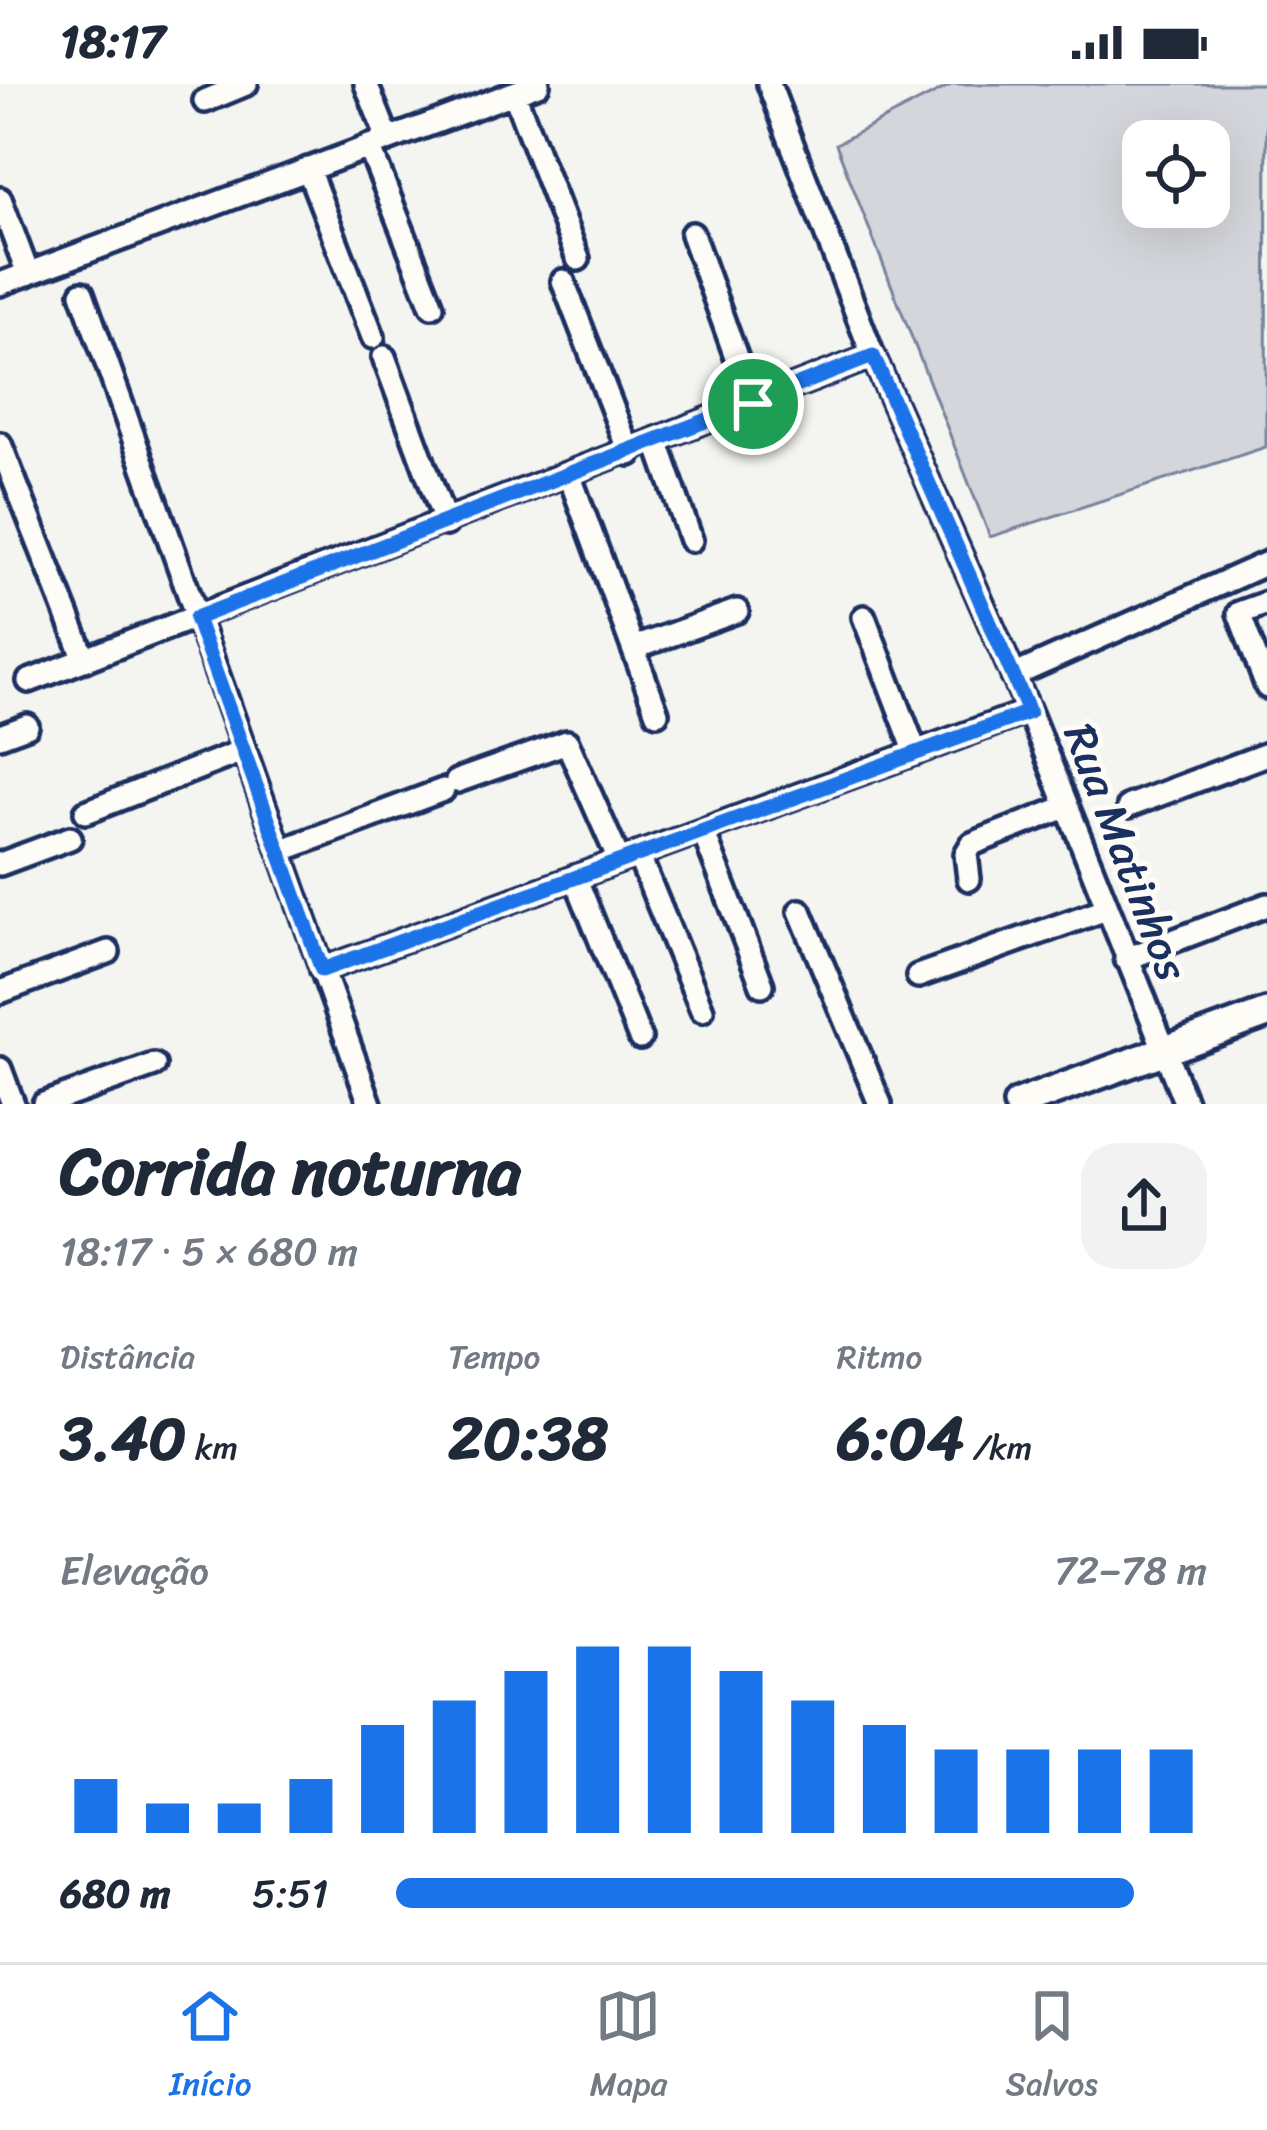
<!DOCTYPE html>
<html lang="pt">
<meta charset="utf-8">
<style>
:root{--surface:#fff;--page:#f2f2f3;--text:#1f2937;--muted:#747a83;--line:#e0e1e3;--accent:#1a73e8}
body{margin:0;font-family:Sriracha,sans-serif;background:var(--page);color:var(--text);height:100vh;display:flex;flex-direction:column;font-size:45px;white-space:nowrap}
*{box-sizing:border-box;margin:0}
p{font-size:39px;color:var(--muted)}
.icon{flex:none;width:66px;height:66px;fill:none;stroke:currentColor;stroke-width:2;stroke-linecap:round;stroke-linejoin:round}
.map{position:relative;height:1020px;overflow:hidden}
.details{display:flex;flex-direction:column;background:var(--surface);flex:1}
.details>*{flex:none}
.buttons{position:absolute;left:1122px;top:36px;display:grid;gap:24px}
.buttons a{display:grid;place-items:center;width:108px;height:108px;border-radius:24px;background:var(--surface);box-shadow:0 12px 48px #0002;font-size:60px}
.pin{position:absolute;display:grid;place-items:center;width:102px;height:102px;color:#fff;margin:-51px;border:6px solid #fff;border-radius:50%;box-shadow:0 3px 12px #0007}
.round{display:grid;place-items:center;flex:none;width:126px;height:126px;border-radius:36px;background:var(--page)}
.summary{display:flex;align-items:center;justify-content:space-between;height:204px;padding:0 60px}
h1{font-size:66px;font-weight:700;line-height:90px}
.figures{display:grid;grid-template-columns:repeat(3,1fr);gap:18px;height:204px;padding:12px 60px}
.figures div{display:grid;align-content:center}
.figures b{font-size:60px;font-weight:700}
.figures small{font-size:33px;font-weight:400}
.figures p{font-size:33px}
.chart{height:336px;padding:24px 60px}
.chart p{display:flex;justify-content:space-between}
.chart svg{width:100%;height:216px;margin-top:12px;stroke:var(--accent);stroke-width:6}
ul{padding:0 60px;list-style:none;font-size:39px}
li{display:grid;grid-template-columns:192px 144px 1fr;align-items:center;height:90px}
li i{height:30px;border-radius:15px;background:var(--accent)}
.status{display:flex;justify-content:space-between;align-items:center;height:84px;padding:0 60px;background:var(--surface);direction:ltr}
.status svg{height:33px;fill:currentColor}
.tabs{display:flex;justify-content:space-around;align-items:center;height:168px;border-top:3px solid var(--line);background:var(--surface);font-size:33px;color:var(--muted)}
.tabs a{display:grid;justify-items:center;gap:6px}
.tabs .current{color:var(--accent)}
.map>svg:first-child{display:block}
.green{fill:#d4d6db;stroke:#78829c;stroke-width:3;fill-rule:evenodd}
.lines{fill:none;stroke-linecap:round;stroke-linejoin:round}
.minor-casing{stroke:#1b2f5e;stroke-width:30}
.tertiary-casing{stroke:#1b2f5e;stroke-width:36}
.minor{stroke:#fdfcf7;stroke-width:21}
.tertiary{stroke:#fdfcf7;stroke-width:27}
.route-casing{stroke:#fff;stroke-width:24}
.route{stroke:#1a73e8;stroke-width:15}
.labels{text-anchor:middle;dominant-baseline:central;stroke-width:10;stroke-linejoin:round;paint-order:stroke}
.street-label{font-size:45px;fill:#1b2f5e;stroke:#fdfcf7}
</style>
<div class="status"><b>18:17</b><svg viewBox="0 0 49 12"><path d="M0 12V9h3v3zM5 12V6h3v6zM10 12V3h3v9zM15 12V0h3v12zM26 1h20v11H26zM47 4h2v5h-2z"/></svg></div>
<div class="map">
<svg width="1267" height="1020" viewBox="0 0 1267 1020">
<rect width="100%" height="100%" fill="#f4f4f1"/>
<filter id="ink" filterUnits="userSpaceOnUse"><feTurbulence type="fractalNoise" baseFrequency=".00833" numOctaves="2"/><feDisplacementMap in="SourceGraphic" scale="24" xChannelSelector="R" yChannelSelector="G"/><feConvolveMatrix kernelMatrix="1 2 1 2 8 2 1 2 1" color-interpolation-filters="sRGB"/></filter>
<g filter="url(#ink)">
<!-- green -->
<path class="green" d="M953,0H1267L1266,363L990,453L836,60ZM1143,57H1209V123H1143Z"/>
<g class="lines">
<!-- minor casing -->
<g class="minor-casing">
<path id="minor" d="M366,0L388,55
M769,0L873,272L1029,627L1186,1020
M514,9L578,175
M205,17L246,0
M369,62L432,222
M308,85L373,253
M0,115L28,190
M692,150L753,320
M563,197L630,370
M0,200L538,0
M82,209L370,1020
M384,273L446,440
M657,359L691,456
M0,360L85,576
M570,393L657,629
M1267,519L1239,529L1267,603
M864,533L916,669
M634,564L737,527
M1013,592L1267,479
M29,597L873,272
M0,652L27,642
M457,697L567,658L619,776
M1129,722L1267,670
M86,728L242,667
M703,747L762,901
M280,767L443,706
M638,770L702,926
M0,780L70,754
M575,793L640,954
M969,795L966,770L972,760L1066,723
M800,827L880,1020
M1126,875L1267,821
M322,886L1029,627
M918,892L1106,825
M0,908L108,868
M0,985L13,1020
M44,1020L154,981"/>
</g>
<!-- tertiary casing -->
<g class="tertiary-casing">
<path id="tertiary" d="M1018,1020L1267,929"/>
</g>
<!-- minor -->
<use href="#minor" class="minor"/>
<!-- tertiary -->
<use href="#tertiary" class="tertiary"/>
</g>
</g>
<g class="lines" filter="url(#ink)">
<!-- route casing -->
<g class="route-casing">
<path id="route" d="M873,272L1029,628L322,886L196,534Z"/>
</g>
<!-- route -->
<use href="#route" class="route"/>
</g>
<g class="labels">
<!-- street labels -->
<g class="street-label">
<text transform="translate(1126 768) rotate(69)">Rua Matinhos</text>
</g>
</g>
</svg>
<div class="buttons">
<a><svg class="icon" aria-label="locate" viewBox="0 0 24 24"><circle cx="12" cy="12" r="6"/><path d="M12 2v4M12 18v4M2 12h4M18 12h4"/></svg></a>
</div>
<div class="pin" style="left:753px;top:320px;background:#1e9e55"><svg class="icon" aria-label="arrive" viewBox="0 0 24 24"><path d="M6 21V4h12l-3 4 3 4H6"/></svg></div>
</div>
<section class="details">
<div class="summary"><div><h1>Corrida noturna</h1><p>18:17 · 5 × 680 m</p></div><a class="round"><svg class="icon" aria-label="share" viewBox="0 0 24 24"><path d="M12 15V3M7 8l5-5 5 5M5 13v7h14v-7"/></svg></a></div>
<div class="figures">
<div><p>Distância</p><b>3.40<small> km</small></b></div>
<div><p>Tempo</p><b>20:38</b></div>
<div><p>Ritmo</p><b>6:04<small> /km</small></b></div>
</div>
<div class="chart"><p><span>Elevação</span>72–78 m</p>
<svg viewBox="0 0 160 44" preserveAspectRatio="none"><path d="M5 44V33M15 44V38M25 44V38M35 44V33M45 44V22M55 44V17M65 44V11M75 44V6M85 44V6M95 44V11M105 44V17M115 44V22M125 44V27M135 44V27M145 44V27M155 44V27"/></svg>
</div>
<ul>
<li><b>680 m</b>5:51<i style="width:91%"></i></li>
</ul>
</section>
<nav class="tabs">
<a class="current"><svg class="icon" aria-label="home" viewBox="0 0 24 24"><path d="M3 11l9-7 9 7M6 9v11h12V9"/></svg>Início</a>
<a><svg class="icon" aria-label="map" viewBox="0 0 24 24"><path d="M3 6l6-2 6 2 6-2v14l-6 2-6-2-6 2zM9 4v14M15 6v14"/></svg>Mapa</a>
<a><svg class="icon" aria-label="saved" viewBox="0 0 24 24"><path d="M7 4h10v16l-5-4-5 4z"/></svg>Salvos</a>
</nav>
